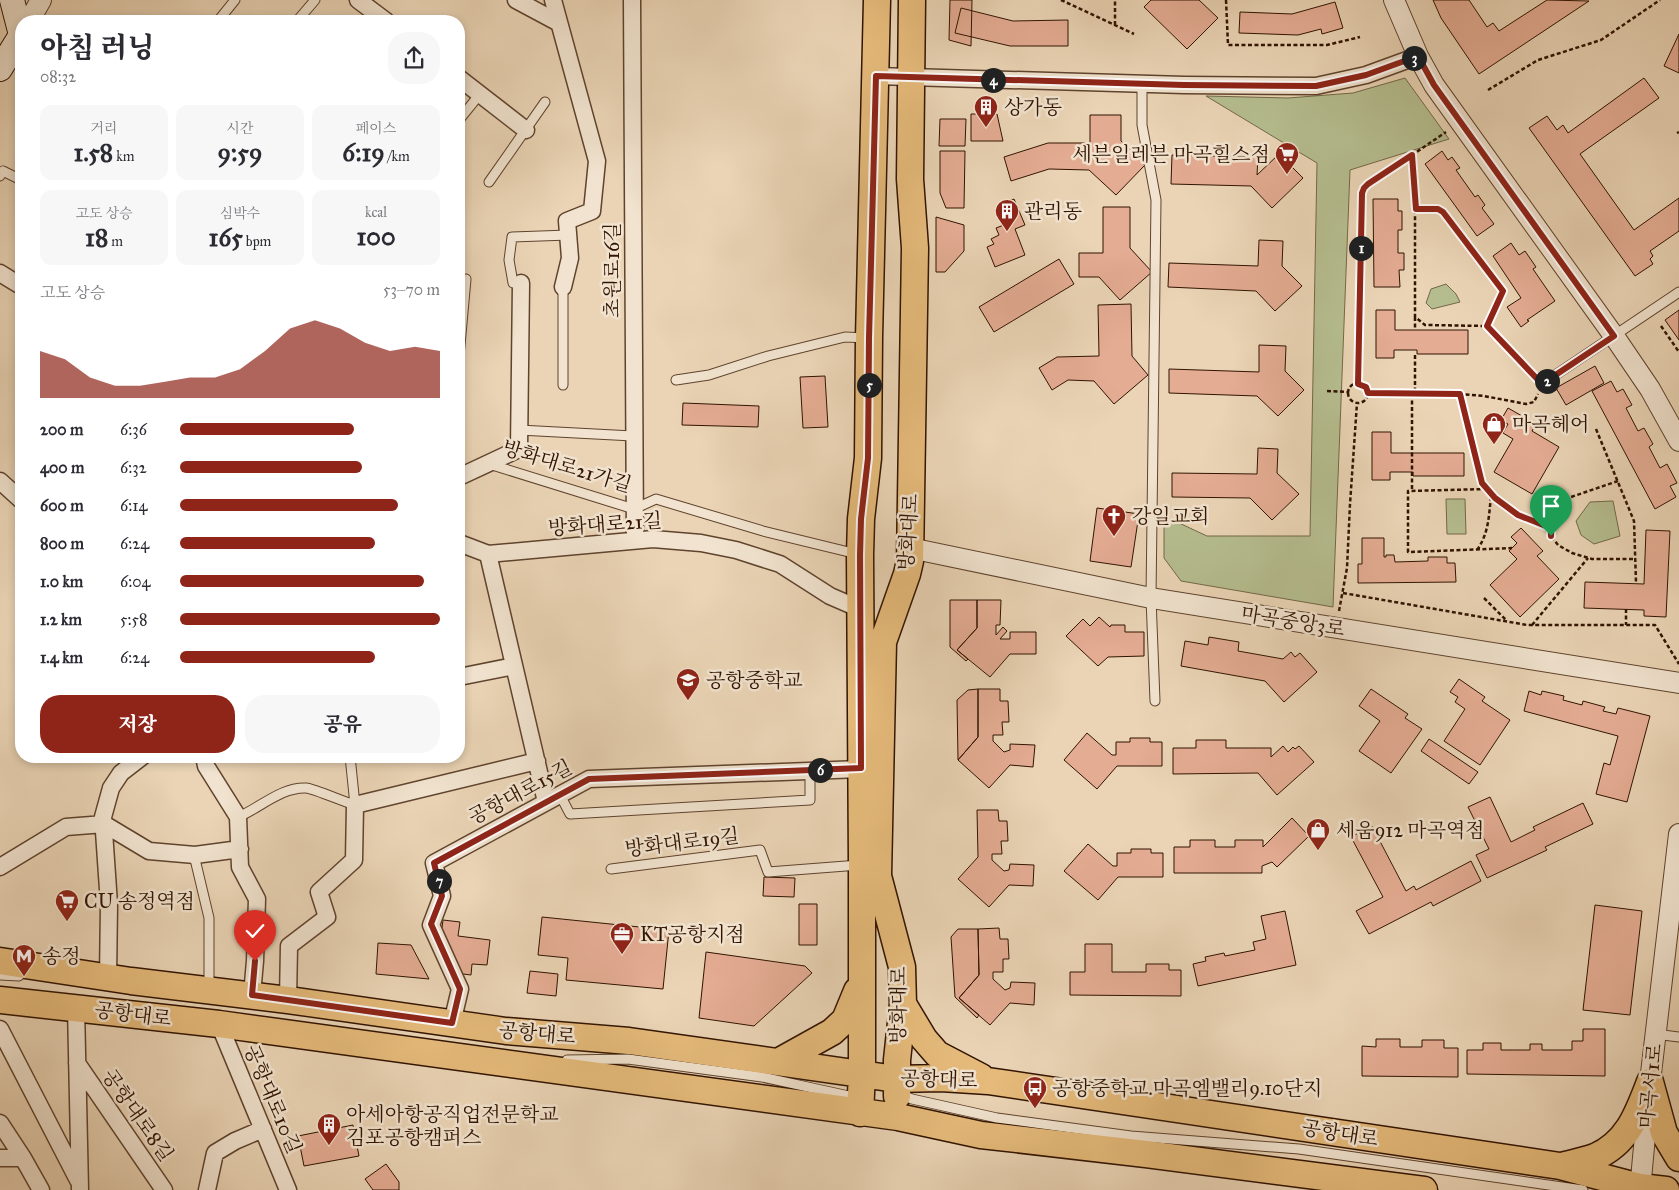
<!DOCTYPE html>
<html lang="ko">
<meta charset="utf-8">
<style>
:root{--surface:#fff;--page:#f7f7f7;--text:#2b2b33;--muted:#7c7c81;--accent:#8f2418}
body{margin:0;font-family:"IM FELL Great Primer","Noto Serif KR",serif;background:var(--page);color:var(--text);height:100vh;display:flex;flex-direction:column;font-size:19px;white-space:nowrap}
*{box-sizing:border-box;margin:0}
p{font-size:16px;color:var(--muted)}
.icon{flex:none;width:28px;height:28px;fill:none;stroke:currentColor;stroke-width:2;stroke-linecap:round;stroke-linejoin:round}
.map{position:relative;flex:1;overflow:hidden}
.side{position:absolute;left:15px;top:15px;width:450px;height:748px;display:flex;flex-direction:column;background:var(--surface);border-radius:20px;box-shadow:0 2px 8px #0003}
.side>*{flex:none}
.pin{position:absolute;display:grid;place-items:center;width:42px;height:42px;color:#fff;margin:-51px -21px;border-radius:50% 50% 50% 0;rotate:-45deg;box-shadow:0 0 5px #0007}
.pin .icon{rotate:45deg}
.km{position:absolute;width:25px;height:25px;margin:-12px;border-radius:50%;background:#222;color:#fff;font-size:14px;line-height:25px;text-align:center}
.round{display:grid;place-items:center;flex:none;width:52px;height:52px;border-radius:20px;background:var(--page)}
.overview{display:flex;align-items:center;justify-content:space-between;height:85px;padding:0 25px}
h1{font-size:28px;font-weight:800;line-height:38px}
.stats{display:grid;grid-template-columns:repeat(3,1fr);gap:8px;height:85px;padding:5px 25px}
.stats div{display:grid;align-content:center;border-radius:12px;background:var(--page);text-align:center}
.stats b{font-size:25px;font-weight:800}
.stats small{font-size:14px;font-weight:400}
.stats p{font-size:14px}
.chart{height:140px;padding:10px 25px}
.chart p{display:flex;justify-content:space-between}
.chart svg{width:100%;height:90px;margin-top:5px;fill:var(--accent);opacity:.7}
.cta{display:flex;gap:10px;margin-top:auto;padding:10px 25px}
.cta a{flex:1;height:58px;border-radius:20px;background:var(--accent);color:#fff;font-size:20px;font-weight:800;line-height:58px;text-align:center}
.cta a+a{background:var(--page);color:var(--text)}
ul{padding:0 25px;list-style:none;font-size:16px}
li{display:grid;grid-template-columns:80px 60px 1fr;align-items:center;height:38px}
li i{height:12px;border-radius:6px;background:var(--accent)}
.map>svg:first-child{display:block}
.green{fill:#b5bd8f;stroke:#736848}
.building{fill:#e4ac93;stroke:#311300}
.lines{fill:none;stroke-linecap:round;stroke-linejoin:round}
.service-casing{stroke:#5f432d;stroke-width:11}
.minor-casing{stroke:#5f432d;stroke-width:19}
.tertiary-casing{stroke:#5f432d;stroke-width:22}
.secondary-casing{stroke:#311300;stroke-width:26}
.primary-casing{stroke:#311300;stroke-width:29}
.path{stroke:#311300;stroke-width:2.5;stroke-dasharray:4 2.5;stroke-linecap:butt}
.service{stroke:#f1e3cf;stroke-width:9}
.minor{stroke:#f1e3cf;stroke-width:16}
.tertiary{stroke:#f1e3cf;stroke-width:20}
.secondary{stroke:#f1e3cf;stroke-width:24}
.primary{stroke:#e5ba7a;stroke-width:26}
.route-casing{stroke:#fff;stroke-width:10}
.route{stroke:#8f2418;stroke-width:6}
.labels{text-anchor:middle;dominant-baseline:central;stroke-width:5;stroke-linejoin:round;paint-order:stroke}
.poi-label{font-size:20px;fill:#311300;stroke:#f1e3cf;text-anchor:start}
.street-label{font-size:20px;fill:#311300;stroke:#f1e3cf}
</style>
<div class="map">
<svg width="1679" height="1190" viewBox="0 0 1679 1190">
<rect width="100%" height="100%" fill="#ead4b5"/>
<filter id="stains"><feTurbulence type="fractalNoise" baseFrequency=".004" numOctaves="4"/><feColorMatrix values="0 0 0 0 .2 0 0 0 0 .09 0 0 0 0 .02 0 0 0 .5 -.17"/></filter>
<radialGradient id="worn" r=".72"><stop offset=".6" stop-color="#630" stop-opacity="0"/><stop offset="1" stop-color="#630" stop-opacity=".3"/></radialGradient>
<!-- green -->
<path class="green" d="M1405,78L1449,139L1350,170L1333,607L1181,581L1164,558V516L1207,536H1310L1317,163L1206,96L1288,98L1353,93Z
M1446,284L1456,294L1460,302L1432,309L1426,303L1431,289Z
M1446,499H1465L1466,534H1447Z
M1613,501L1620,536L1594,544L1581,535L1576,521L1590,502Z"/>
<!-- building -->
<path class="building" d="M950,0H972L971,46L949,40Z
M1151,0H1199L1218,18L1187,49L1144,7Z
M1433,0H1469L1487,27L1493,23L1499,31L1547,0L1589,1L1479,74L1441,18Z
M1335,2L1343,28L1322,34L1321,29L1298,35L1239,33L1240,12L1292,14Z
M961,8L1013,21L1068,20V46H1010L955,33Z
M1679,34V73L1664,66Z
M1644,78L1659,98L1580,154L1634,230L1679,198V231L1650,251L1653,256L1650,259L1653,264L1635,276L1529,128L1547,116L1557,130L1563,125L1568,133Z
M971,114H997L1003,141H971Z
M1090,115H1121V141L1146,164L1116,195L1089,170L1049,169L1011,181L1004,157L1048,143H1090Z
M940,119H966L965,146H939Z
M940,151H965L964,208H946L940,193Z
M1442,151L1448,160L1452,157L1460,168L1456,170L1475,197L1478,195L1485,205L1482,208L1494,224L1477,236L1425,164Z
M1279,154L1303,178L1272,208L1251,186L1171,184L1172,155L1258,157L1257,175Z
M1014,199L1025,225L1015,229L1025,255L995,267L987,247L994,244L991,239L999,235L996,228L1004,225L996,207Z
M1373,199H1398V211H1402V230H1398V253H1404V270H1399L1400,287H1374Z
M1103,207H1130V248L1152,272L1120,300L1099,277H1079V253H1103Z
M936,217L964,225V251L945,272H936Z
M1259,240L1283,241L1282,266L1302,286L1275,311L1256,291L1168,287L1169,263L1258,266Z
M1511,243L1519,255L1525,251L1536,267L1533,269L1555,301L1527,320L1529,321L1521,327L1507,307L1521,298L1493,256Z
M1059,259L1074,284L994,332L979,307Z
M1131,304L1132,356L1148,375L1114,404L1094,381L1068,380L1052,390L1039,368L1057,357L1099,356L1098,305Z
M1376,310H1395V330H1468V354H1417V350H1394V358H1376Z
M1679,310V340L1665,320Z
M1259,345L1286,346L1285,371L1304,390L1278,416L1257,396L1169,393V369L1259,372Z
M1595,366L1604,383L1566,405L1556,388Z
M825,376L828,427L803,428L800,377Z
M1611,381L1617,392L1623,389L1632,405L1626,408L1638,431L1644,428L1653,444L1649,447L1660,468L1667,464L1677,483L1670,486L1676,497L1655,509L1592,391Z
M683,403L759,406L758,427L682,425Z
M1508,408L1536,424L1532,431L1559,447L1532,494L1494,472L1513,439L1503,433L1508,424L1501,420Z
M1372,432H1391V453H1464V476H1413V472H1390V480H1372Z
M1258,448L1278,449L1277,473L1299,494L1272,520L1250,498L1172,497V473L1257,474Z
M1097,508L1139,514L1131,567L1090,561Z
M1521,528L1543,551L1537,556L1559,579L1520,617L1490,585L1517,559L1509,551L1517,543L1511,537Z
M1646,530L1670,531L1666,617L1644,616V610L1584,608L1585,582L1644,584Z
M1362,538H1384V557H1386V555H1394L1395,562L1428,561V557H1447V563H1455L1456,582L1358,583V564H1362Z
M950,600H977V628L957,650L968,659L966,661L950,647Z
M977,600H1001L1000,625H996V635L1003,627L1007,631L1000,639H1010V632H1036V654H1010L990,677L957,650L977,628Z
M1099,617L1110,627L1111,625H1125V632H1144V656L1108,657L1098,666L1066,636L1083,619L1090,626Z
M1209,637L1239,642L1238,651L1283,659L1291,652L1295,657L1300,653L1317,672L1284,702L1265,681L1181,666L1185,641L1208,645Z
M1459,679L1485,697L1482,701L1510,720L1480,765L1444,741L1465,709L1455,702L1458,697L1450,692Z
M978,689H1000V701H1008L1009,722H1002L1003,735H993V741L1004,752L1010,750V744L1035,745L1033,767L1010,765L989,788L958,760L978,737Z
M978,689V737L958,760L957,700L968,690Z
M1371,689L1408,714L1405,718L1422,729L1391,773L1359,751L1380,721L1359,706Z
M1529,691L1541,695L1542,691L1564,696L1563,700L1582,705L1583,701L1605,707L1603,711L1616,714L1618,708L1650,716L1627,802L1596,794L1604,763L1610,765L1618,736L1524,711Z
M1087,733L1112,755H1116V742H1130V738H1150V742H1162V766H1117L1097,789L1064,760Z
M1429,739L1478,772L1469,784L1421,751Z
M1196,740H1226V748H1271V757L1283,746L1288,752L1293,747L1295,749L1299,746L1314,762L1277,795L1258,773L1173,774V748H1196Z
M1490,797L1511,842L1535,830L1533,827L1583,803L1593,824L1545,847L1547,850L1487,878L1476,855L1489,849L1468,807Z
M977,810H998L999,821H1007L1008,841H1001L1002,854H992V860L1004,871L1009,870L1010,864L1034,865L1033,886L1009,885L989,907L958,879L978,857Z
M1292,818L1309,836L1277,867L1272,862L1262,866V873H1174V847H1190V840H1215V847H1235V840H1263V847Z
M1372,826L1406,891L1414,886L1416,890L1471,861L1481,881L1433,906L1431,902L1369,934L1356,911L1383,897L1351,837Z
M1088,844L1113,866H1117V853H1131V849H1151V853H1163V877H1118L1098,900L1064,871Z
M764,877L795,878L794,897L763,896Z
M799,904H817V945H799Z
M1595,905L1642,911L1630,1015L1583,1010Z
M1285,911L1296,965L1198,986L1193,964L1206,961L1205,957L1224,953L1225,956L1255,950L1253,942L1266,939L1261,916Z
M542,917L669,930L663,989L566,980L568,958L538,955Z
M443,920L460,922L458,936L490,940L487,965L472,964L471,975L455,973L441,935Z
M999,928L1000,939H1008L1009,959H1003V972H993V979L1005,990L1010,988L1011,982L1035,983L1034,1005L1010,1003L990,1025L959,998L979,975L978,929Z
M958,929H978L979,975L959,998L979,1015L977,1018L955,997L951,937Z
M378,943L411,945L429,979L376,974Z
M1085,944H1112V972H1146V964H1169V970H1181V996L1070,995V972H1085Z
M706,952L805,966L812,973L754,1026L699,1018Z
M530,971L558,974L556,996L527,993Z
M1583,1029H1605V1076L1467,1074V1050H1483V1043H1501V1050H1530V1044H1542V1050H1572V1041H1583Z
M1376,1039H1400V1047H1422V1040H1444V1048H1458V1077L1362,1076V1046L1376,1047Z
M353,1125L359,1156L304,1166L298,1136Z
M386,1164L399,1182V1190H373L365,1179Z"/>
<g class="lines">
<!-- service casing -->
<g class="service-casing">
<path id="service" d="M218,21L235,0
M297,21L315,0
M1142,84V125L1156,200L1151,598L1155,701
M459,120L480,94
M0,176L3,171L19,179
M489,182L545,102
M513,283L509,260L512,237L569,235
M459,356L466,279
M676,380L709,375L768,356L845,337L868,338
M1542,384L1679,292
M563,385V287
M519,430L633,436
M489,464L634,509L656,499L763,531L857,554
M560,795L570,814L810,800V770
M238,817C260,808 281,787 306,788C315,789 344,802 355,805L350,756
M194,855L209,918V987
M611,869L760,850L768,872L859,865
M0,975L19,976
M1655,1034L1679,1037
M567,1060L628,1059L762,1077L858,1098
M898,1093L912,1099L997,1118L1131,1136L1299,1149L1583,1190"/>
</g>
<!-- minor casing -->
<g class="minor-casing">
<path id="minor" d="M358,0L386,21
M516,0L559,23
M553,0L597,161L592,211L567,221L570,258L563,287
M632,0L635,540
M876,76L1184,85L1316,86L1366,75L1418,56
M459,78L526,130
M0,273L21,286
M459,477L519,449L521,283
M0,481L21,500
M459,543L488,554L653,539L701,543L736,550L780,564L830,596L860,609
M488,554L546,802
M459,677L514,666
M204,756L206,766L238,817L240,867L257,899L255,961L252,995
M0,867L66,827L104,824L149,851L195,855L240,849
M108,978L109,904L103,817L111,788L121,773L143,756
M288,1000L289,946L327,917L319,892L354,860L355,805L537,761
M76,1007L80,1190
M452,1023L460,989L431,925L442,896L434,863L589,779L861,769
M219,1024L288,1190
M0,1029L78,1180
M77,1063L164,1190
M0,1123L23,1158
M0,1158H23L41,1190
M207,1190L215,1153L235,1141L263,1129"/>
</g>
<!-- tertiary casing -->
<g class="tertiary-casing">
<path id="tertiary" d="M1394,0L1418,56L1434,85L1614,336L1650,389L1679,441
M29,21L41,0
M910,548L1151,598L1679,683
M1640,1190L1650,1082L1679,834"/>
</g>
<!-- secondary casing -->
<g class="secondary-casing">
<path id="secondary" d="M0,69L21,35L12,0"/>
</g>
<!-- primary casing -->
<g class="primary-casing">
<path id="primary" d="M0,961L131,981L288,1000L506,1031L629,1041L896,1079L941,1078L988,1081L1560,1166L1640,1187L1666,1190
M0,1000L219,1024L898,1117L981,1135L1146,1154L1424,1190
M903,1004L924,1039L937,1054L981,1077
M778,1062L832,1032L845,1020L857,991
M1650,1082L1664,1133L1679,1158
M897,1096V1060L903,1004L902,967L878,876L883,642L907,574L910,561L915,248L910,179L912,0
M860,1113L862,1074V865L860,555L861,519L868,458L869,338L877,0
M1561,1166C1572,1163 1584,1161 1595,1157C1628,1143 1638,1113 1650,1082"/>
</g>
<!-- path -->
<path class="path" d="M1061,0L1134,34
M1226,0L1228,45H1327L1360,37
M1115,25V0
M1488,90L1538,60L1601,40L1660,0
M1677,133L1679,132
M1415,209H1438L1443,212L1503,291L1487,326L1425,325L1415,317V209L1412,155L1446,132
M1415,317V328
M1487,326L1534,376
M1661,326L1679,352
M1415,355V394
M1348 393a10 10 0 1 1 20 0a10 10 0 1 1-20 0Z
M1358,384L1362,193L1364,188L1368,184L1412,155
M1327,391L1348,392
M1368,393L1460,394L1484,396L1526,404L1534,402L1538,394
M1412,394V489
M1460,394L1482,483L1495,498L1518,515L1551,528
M1596,429L1634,521L1636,582
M1618,481L1571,497L1556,511L1551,519V536L1558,545L1572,553L1592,559H1636
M1487,489L1408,491V552L1512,548
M1477,550C1489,533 1489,515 1491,495
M1343,593L1527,625H1655L1679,664
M1484,598L1507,621
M1626,609V625
M1339,611L1347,568L1350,504L1357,403
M1532,625L1588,558"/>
<!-- service -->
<use href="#service" class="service"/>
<!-- minor -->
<use href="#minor" class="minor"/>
<!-- tertiary -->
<use href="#tertiary" class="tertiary"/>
<!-- secondary -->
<use href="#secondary" class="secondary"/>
<!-- primary -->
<use href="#primary" class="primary"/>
</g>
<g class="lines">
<!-- route casing -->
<g class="route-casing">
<path id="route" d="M255,961L252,995L452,1023L460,989L431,924L442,896L434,863L589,779L861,768L860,555L861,519L868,458L869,338L876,76L1184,85L1316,86L1366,75L1418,56L1434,85L1614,336L1542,384L1487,326L1503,291L1443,212L1438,209H1416L1412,155L1368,184L1364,188L1362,193L1358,384L1366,387L1368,393L1460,394L1482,483L1495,498L1518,515L1551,528V536"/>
</g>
<!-- route -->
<use href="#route" class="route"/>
</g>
<!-- icons -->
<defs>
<g id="building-pin" transform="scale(1.25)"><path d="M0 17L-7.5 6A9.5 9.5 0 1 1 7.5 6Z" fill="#8f2418" stroke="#f1e3cf"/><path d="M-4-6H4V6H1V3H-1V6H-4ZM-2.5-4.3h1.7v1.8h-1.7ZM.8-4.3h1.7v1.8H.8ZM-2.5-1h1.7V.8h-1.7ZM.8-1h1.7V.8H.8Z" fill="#fff"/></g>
<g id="supermarket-pin" transform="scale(1.25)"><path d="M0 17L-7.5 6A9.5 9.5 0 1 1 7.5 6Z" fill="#8f2418" stroke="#f1e3cf"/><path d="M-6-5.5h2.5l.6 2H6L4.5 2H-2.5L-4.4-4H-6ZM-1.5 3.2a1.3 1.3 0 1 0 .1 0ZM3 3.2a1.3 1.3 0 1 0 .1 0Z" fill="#fff"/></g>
<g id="shop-pin" transform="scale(1.25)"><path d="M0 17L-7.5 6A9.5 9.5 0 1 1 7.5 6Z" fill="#8f2418" stroke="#f1e3cf"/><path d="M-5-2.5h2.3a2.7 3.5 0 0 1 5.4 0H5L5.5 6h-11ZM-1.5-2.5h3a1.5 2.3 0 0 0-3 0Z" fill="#fff"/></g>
<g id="church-pin" transform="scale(1.25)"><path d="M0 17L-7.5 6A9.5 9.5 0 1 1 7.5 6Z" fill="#8f2418" stroke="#f1e3cf"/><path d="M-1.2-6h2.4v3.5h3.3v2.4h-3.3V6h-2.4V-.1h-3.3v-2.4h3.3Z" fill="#fff"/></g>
<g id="school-pin" transform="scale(1.25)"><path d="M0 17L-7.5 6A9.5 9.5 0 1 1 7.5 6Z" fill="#8f2418" stroke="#f1e3cf"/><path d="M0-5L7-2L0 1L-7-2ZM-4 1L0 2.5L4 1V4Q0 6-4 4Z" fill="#fff"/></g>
<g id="office-pin" transform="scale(1.25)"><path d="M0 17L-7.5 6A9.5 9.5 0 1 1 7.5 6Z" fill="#8f2418" stroke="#f1e3cf"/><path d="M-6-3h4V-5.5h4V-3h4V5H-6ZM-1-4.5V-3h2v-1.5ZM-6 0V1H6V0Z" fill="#fff"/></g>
<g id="metro-pin" transform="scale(1.25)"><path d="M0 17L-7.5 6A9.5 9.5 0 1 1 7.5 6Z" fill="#8f2418" stroke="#f1e3cf"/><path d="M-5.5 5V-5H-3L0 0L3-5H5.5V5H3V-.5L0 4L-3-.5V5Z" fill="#fff"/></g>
<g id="bus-pin" transform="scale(1.25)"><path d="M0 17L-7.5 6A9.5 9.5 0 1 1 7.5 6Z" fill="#8f2418" stroke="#f1e3cf"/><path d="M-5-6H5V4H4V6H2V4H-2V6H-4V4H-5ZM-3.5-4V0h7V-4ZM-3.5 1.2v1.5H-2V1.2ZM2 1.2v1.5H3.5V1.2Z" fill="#fff"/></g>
</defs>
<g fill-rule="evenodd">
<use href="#building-pin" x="986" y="107"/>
<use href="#supermarket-pin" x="1287" y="154"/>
<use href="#building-pin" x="1007" y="211"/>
<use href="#shop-pin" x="1494" y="424"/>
<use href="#church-pin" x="1114" y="516"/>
<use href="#school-pin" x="688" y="680"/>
<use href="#shop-pin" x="1318" y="830"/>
<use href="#supermarket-pin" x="67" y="901"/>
<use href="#office-pin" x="622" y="934"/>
<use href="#metro-pin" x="24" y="956"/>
<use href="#bus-pin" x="1035" y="1088"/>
<use href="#building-pin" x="329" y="1125"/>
</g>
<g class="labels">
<!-- poi labels -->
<g class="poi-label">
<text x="1004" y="107">상가동</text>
<text x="1270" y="154" text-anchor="end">세븐일레븐 마곡힐스점</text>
<text x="1024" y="211">관리동</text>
<text x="1512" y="424">마곡헤어</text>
<text x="1132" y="516">강일교회</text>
<text x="706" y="680">공항중학교</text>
<text x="1336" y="830">세움912 마곡역점</text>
<text x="84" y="901">CU 송정역점</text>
<text x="640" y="934">KT공항지점</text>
<text x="42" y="956">송정</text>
<text x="1052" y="1088">공항중학교.마곡엠밸리9.10단지</text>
<text x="346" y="1114">아세아항공직업전문학교<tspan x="346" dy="23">김포공항캠퍼스</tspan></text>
</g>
<!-- street labels -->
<g class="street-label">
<text transform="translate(612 270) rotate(-90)">초원로16길</text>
<text transform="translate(567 466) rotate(17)">방화대로21가길</text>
<text transform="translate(605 524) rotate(-4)">방화대로21길</text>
<text transform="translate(908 532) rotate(-86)">방화대로</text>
<text transform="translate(1293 621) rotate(9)">마곡중앙3로</text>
<text transform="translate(520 792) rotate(-28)">공항대로15길</text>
<text transform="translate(682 842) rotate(-7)">방화대로19길</text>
<text transform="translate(898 1005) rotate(-89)">방화대로</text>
<text transform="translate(133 1014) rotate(7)">공항대로</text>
<text transform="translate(537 1033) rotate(5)">공항대로</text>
<text transform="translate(939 1079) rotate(2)">공항대로</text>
<text transform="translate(1650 1086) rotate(-84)">마곡서1로</text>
<text transform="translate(273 1099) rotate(67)">공항대로10길</text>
<text transform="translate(138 1115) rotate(55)">공항대로8길</text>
<text transform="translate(1340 1133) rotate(9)">공항대로</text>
</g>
</g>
<rect width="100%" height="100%" filter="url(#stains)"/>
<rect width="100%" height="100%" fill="url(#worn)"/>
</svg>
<div class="pin" style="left:1551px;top:536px;background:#1e9e55"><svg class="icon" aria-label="arrive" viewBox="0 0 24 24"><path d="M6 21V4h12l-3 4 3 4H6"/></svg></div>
<div class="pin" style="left:255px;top:961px;background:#d93025"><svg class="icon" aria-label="check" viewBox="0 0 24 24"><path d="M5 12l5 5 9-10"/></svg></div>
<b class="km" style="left:1361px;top:248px">1</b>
<b class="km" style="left:1547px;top:381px">2</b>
<b class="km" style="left:1414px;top:58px">3</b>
<b class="km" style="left:993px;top:80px">4</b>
<b class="km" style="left:869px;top:385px">5</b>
<b class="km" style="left:820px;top:770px">6</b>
<b class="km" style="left:439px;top:881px">7</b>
<section class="side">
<div class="overview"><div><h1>아침 러닝</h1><p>08:32</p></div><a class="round"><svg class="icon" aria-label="share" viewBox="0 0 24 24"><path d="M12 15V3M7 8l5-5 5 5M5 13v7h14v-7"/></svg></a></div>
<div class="stats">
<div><p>거리</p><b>1.58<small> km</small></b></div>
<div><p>시간</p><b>9:59</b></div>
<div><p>페이스</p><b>6:19<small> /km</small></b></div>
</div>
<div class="stats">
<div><p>고도 상승</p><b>18<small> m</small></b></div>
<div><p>심박수</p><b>165<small> bpm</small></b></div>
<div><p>kcal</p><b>100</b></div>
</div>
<div class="chart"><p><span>고도 상승</span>53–70 m</p>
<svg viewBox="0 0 160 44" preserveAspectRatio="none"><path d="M0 44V21L10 25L20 34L30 38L40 38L50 36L60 34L70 34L80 30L90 21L100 10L110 6L120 10L130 17L140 21L150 19L160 21V44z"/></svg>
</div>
<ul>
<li><b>200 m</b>6:36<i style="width:67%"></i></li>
<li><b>400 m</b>6:32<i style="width:70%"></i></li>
<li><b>600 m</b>6:14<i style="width:84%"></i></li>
<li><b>800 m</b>6:24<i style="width:75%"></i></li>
<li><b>1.0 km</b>6:04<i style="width:94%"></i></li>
<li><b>1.2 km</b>5:58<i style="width:100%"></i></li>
<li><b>1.4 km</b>6:24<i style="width:75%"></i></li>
</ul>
<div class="cta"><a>저장</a><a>공유</a></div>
</section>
</div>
